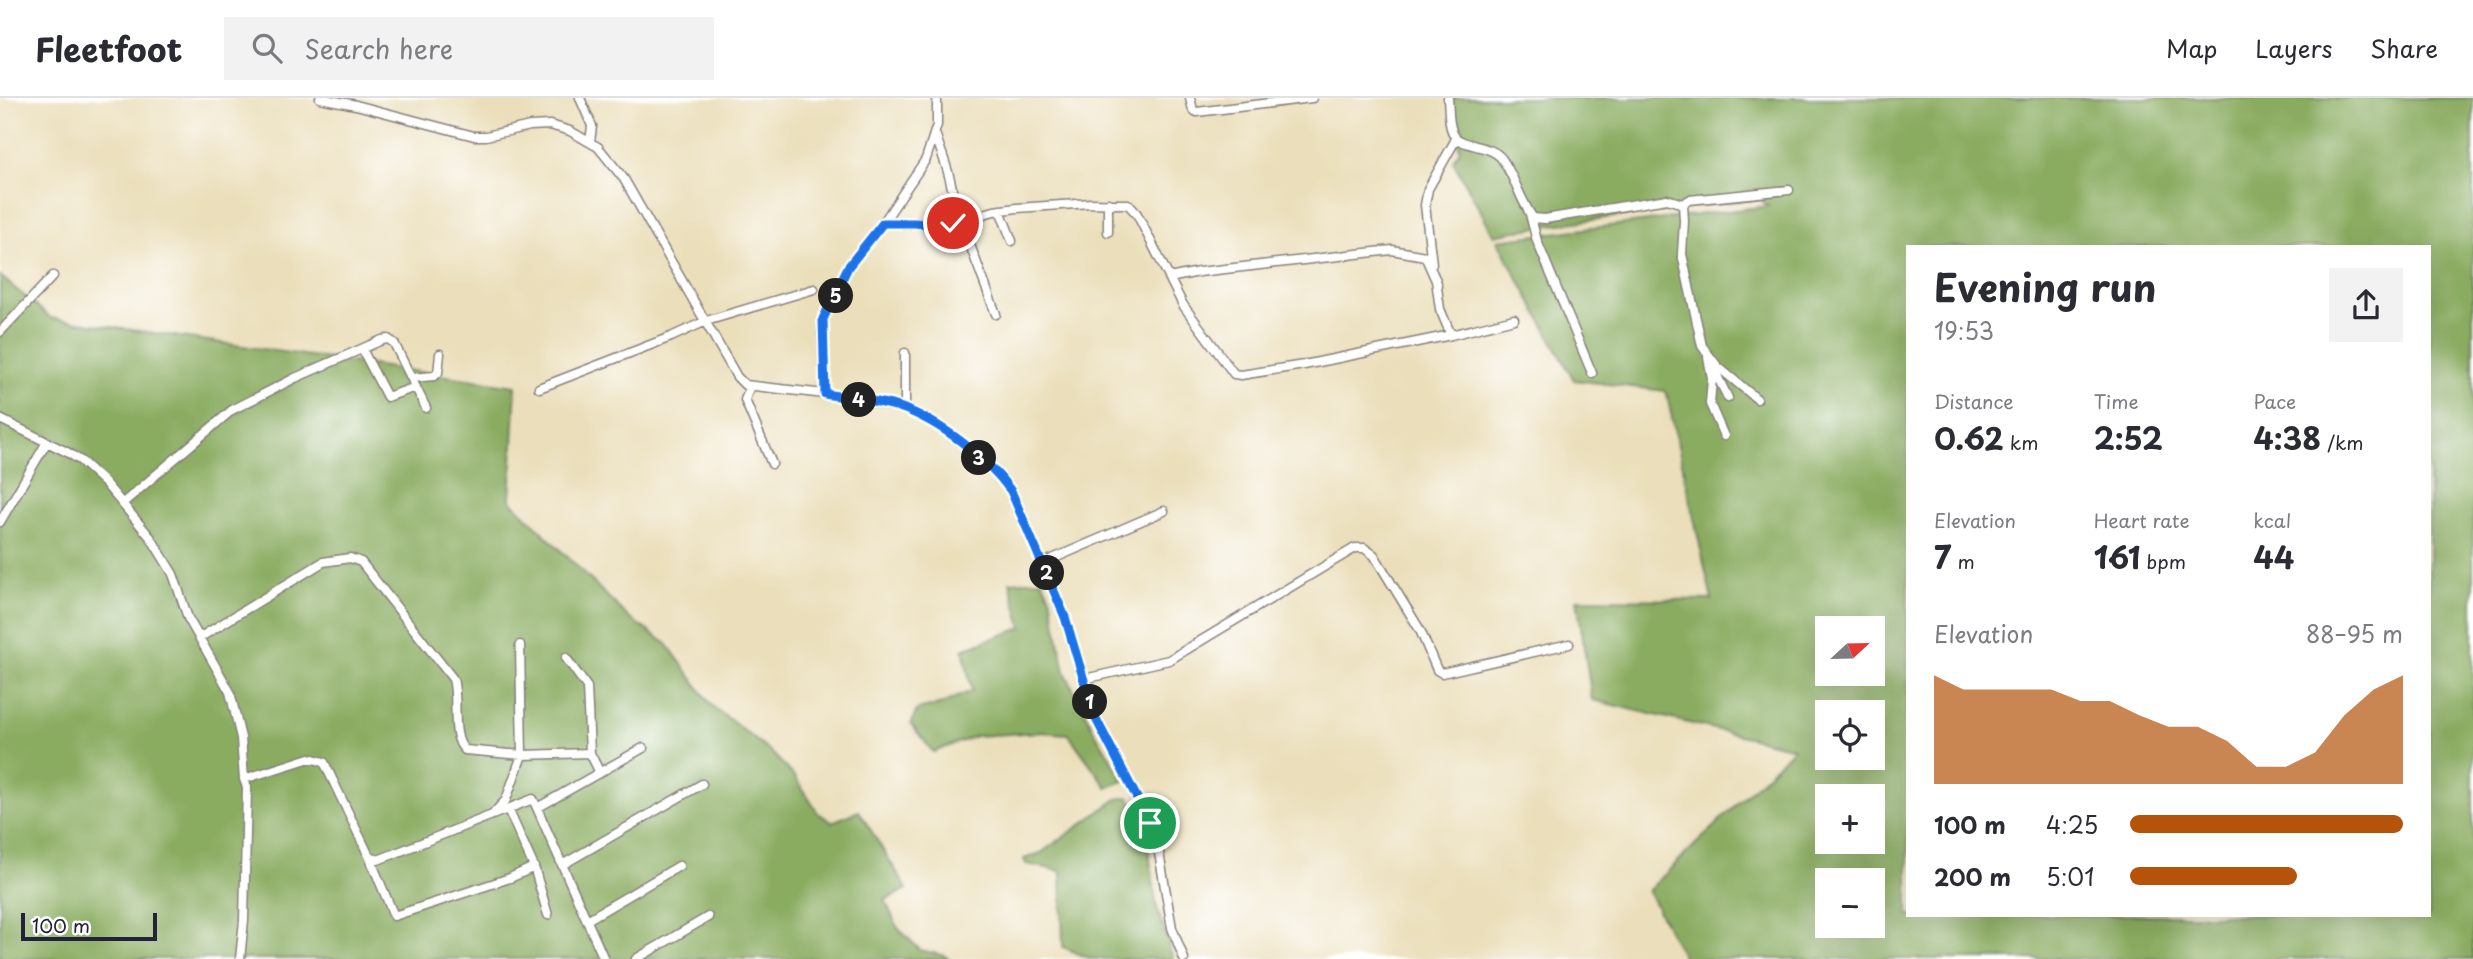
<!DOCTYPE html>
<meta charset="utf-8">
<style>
:root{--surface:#fff;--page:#f2f2f3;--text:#2b2b33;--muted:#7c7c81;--line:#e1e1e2;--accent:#b45309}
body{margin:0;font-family:"Playpen Sans",sans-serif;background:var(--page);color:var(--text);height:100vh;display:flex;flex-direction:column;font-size:26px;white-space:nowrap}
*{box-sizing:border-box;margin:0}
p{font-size:23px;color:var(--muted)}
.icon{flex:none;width:38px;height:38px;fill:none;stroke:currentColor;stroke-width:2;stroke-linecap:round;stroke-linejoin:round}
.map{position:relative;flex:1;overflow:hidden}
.details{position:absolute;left:1906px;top:147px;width:525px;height:672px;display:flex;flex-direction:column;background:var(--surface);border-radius:0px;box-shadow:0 7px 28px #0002}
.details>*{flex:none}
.needle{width:46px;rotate:68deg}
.fabs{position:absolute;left:1815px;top:518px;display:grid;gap:14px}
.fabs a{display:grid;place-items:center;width:70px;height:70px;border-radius:0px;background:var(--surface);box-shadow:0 7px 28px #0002;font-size:35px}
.scale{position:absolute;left:21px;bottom:18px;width:136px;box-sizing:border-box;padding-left:7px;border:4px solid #22223b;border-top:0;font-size:19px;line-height:24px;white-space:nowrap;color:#22223b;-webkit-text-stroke:5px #fff;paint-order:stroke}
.pin{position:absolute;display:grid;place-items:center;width:60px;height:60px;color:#fff;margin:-30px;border:4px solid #fff;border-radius:50%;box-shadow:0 2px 7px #0007}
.km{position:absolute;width:35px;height:35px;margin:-18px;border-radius:50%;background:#222;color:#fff;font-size:19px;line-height:35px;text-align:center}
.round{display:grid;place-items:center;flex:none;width:74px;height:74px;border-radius:0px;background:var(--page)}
.summary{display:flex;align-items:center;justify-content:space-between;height:119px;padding:0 28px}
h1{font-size:38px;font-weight:700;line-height:52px}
.figures{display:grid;grid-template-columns:repeat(3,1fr);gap:10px;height:119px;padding:7px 28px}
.figures div{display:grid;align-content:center}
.figures b{font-size:30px;font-weight:700}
.figures small{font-size:19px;font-weight:400}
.figures p{font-size:19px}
.chart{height:196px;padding:14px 28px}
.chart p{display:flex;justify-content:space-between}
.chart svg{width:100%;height:126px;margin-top:7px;fill:var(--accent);opacity:.7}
ul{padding:0 28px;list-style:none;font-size:23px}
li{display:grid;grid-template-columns:112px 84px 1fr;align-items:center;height:52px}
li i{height:18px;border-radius:9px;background:var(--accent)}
header{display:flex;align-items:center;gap:42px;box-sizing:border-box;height:98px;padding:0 35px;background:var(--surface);border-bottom:2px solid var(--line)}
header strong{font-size:33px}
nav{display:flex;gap:38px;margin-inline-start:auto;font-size:24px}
.search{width:490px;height:63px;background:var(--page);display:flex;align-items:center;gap:18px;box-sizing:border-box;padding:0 24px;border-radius:0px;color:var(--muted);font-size:26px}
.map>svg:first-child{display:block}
.forest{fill:#8aac61;stroke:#56674e;stroke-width:2;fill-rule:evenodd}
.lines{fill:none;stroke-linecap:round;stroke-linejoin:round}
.street-casing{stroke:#86807b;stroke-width:11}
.street{stroke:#fff;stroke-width:8}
.route-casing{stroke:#fff;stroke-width:14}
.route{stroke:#1a73e8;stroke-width:9}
</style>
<header>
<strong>Fleetfoot</strong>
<div class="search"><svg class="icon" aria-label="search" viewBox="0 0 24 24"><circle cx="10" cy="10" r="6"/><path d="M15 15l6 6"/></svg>Search here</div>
<nav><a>Map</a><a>Layers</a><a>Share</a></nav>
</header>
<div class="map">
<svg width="2473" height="861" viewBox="0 0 2473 861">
<rect width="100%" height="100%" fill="#fff"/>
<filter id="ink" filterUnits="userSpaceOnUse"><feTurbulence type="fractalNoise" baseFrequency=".0143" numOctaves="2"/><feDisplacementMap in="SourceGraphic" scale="14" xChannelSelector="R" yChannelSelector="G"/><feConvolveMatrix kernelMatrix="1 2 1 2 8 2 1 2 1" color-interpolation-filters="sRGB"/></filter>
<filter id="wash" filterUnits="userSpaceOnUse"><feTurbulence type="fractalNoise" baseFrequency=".00686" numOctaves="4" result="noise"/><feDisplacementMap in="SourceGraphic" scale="28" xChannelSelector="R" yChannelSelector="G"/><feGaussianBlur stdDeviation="1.57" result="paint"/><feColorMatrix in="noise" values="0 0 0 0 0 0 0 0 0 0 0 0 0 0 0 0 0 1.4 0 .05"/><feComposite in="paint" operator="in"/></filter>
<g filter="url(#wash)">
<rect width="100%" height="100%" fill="#ebdfbb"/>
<!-- forest -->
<path class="forest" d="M1451,0H2473V861H1684L1648,793L1794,650L1592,602L1577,501L1712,502L1666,293L1574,282L1497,142L1768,108L1756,97L1753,101L1544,128L1494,137L1453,63L1460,52L1455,33ZM1908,149H2429V817H1908ZM1827,530H1872V576H1827ZM1827,614H1872V660H1827ZM1827,698H1872V744H1827ZM1827,782H1872V828H1827Z
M0,178L51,220L516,288L510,402L629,520L667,546L712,608L771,654L795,679L818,715L832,724L859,713L907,791L885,802L897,829L920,852L946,858L948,861H0Z
M1042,482L1051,501L1065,574L1092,629L1124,683L1107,689L1068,636L1039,634L976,638L933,654L911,626L917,612L939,607L972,593L963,551L1022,530L1010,484Z
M1129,699L1145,728L1157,810L1173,861H1091L1063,849L1061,773L1026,766L1024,761L1041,755L1117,701Z"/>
</g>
<g filter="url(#ink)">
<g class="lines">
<!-- street casing -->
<g class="street-casing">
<path id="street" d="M320,0L356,7L474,38H486L530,28L550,27L570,33L598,49L624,81L737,279L745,287L825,296L895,308L916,315L942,330L970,351L1002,380L1011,393L1065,519L1095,619L1150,725L1158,749L1172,830L1184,861
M580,0L592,28L590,44
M1190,0L1193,12L1197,14L1312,0
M1448,0C1449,10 1448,23 1452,33C1457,51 1489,44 1502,61C1515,79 1520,102 1533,120L1545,121L1667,101L1683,106L1684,123L1682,156L1702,248L1717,268L1757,301
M936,38C944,65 965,104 943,128
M1108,105V134
M1683,106L1689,102L1789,92
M1000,112L1012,143
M1530,116L1537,143L1592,275
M961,123L996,216
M883,125H915L943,128L994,113L1017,110L1091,105L1128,106L1137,116L1183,207L1234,276L1241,277L1304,267L1451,237
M1432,166L1425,107L1428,91L1456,41
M1169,180L1199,174L1392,152L1425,158L1437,185
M1436,182L1440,211L1451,237L1514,221
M0,234L53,178
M362,251L387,299L416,289
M905,255V311
M412,280L434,278L438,275L440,256
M750,288L745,302L772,366
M539,290L671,239L706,223L814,191
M825,296L822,234L825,217L833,204L848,169L883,125L926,61L937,27V0
M0,321L67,354L81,363L105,385L151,440L173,476L188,520L230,594L241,640L244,681L247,689L244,822L240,861
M1724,338L1710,306L1712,281L1708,259L1728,300
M123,405L232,312L295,280L382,242L388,241L394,245L426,310
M0,424L47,344
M1043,465L1164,413
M199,540L323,464L350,460L361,464L453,581C459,601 450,639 465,652L522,657L590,655L600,675
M566,560L587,589L590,655
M1084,581L1169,562L1355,450H1364L1374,457L1420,532L1437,572L1442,575L1569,546
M244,681L310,660L324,664L369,758L378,762L533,701L604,861
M537,710L643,650
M508,711L534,769L548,817
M494,715L506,702L522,657L520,547
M369,758L394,818L510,780L534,769
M562,767L702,686
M587,822L679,768
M636,861L708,819"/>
</g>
<!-- street -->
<use href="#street" class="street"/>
</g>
</g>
<g class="lines" filter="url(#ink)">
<!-- route casing -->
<g class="route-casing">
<path id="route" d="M953,125L943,128L915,125H883L848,169L823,221L825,296C849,300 876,302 899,309C938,322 987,359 1011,393L1065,519L1095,619L1150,725"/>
</g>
<!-- route -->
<use href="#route" class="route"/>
</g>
</svg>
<div class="fabs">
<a><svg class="needle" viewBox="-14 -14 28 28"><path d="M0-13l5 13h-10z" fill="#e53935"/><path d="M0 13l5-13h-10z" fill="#7c7c81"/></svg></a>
<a><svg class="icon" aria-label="locate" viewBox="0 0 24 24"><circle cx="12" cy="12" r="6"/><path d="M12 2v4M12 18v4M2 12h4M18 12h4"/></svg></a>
<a>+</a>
<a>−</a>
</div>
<div class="scale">100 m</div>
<div class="pin" style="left:1150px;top:725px;background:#1e9e55"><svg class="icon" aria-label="arrive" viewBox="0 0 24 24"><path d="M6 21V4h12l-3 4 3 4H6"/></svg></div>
<div class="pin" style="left:953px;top:125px;background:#d93025"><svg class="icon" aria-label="check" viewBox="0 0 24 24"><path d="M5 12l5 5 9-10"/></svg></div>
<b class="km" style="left:1090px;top:604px">1</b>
<b class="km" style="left:1047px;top:475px">2</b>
<b class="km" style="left:979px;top:360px">3</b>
<b class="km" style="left:859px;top:302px">4</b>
<b class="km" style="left:836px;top:198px">5</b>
<section class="details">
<div class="summary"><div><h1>Evening run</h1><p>19:53</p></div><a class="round"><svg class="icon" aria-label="share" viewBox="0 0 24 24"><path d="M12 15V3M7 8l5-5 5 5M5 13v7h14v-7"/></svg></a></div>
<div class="figures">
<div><p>Distance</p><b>0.62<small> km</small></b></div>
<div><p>Time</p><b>2:52</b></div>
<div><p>Pace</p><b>4:38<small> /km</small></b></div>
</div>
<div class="figures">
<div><p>Elevation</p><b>7<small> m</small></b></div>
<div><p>Heart rate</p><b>161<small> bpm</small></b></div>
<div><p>kcal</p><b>44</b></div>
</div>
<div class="chart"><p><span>Elevation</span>88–95 m</p>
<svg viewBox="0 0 160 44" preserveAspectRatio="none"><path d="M0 44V6L10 11L20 11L30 11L40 11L50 15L60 15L70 20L80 24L90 24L100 29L110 38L120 38L130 33L140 20L150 11L160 6V44z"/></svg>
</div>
<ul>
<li><b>100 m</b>4:25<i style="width:100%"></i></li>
<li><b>200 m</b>5:01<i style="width:61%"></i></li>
</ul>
</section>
</div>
